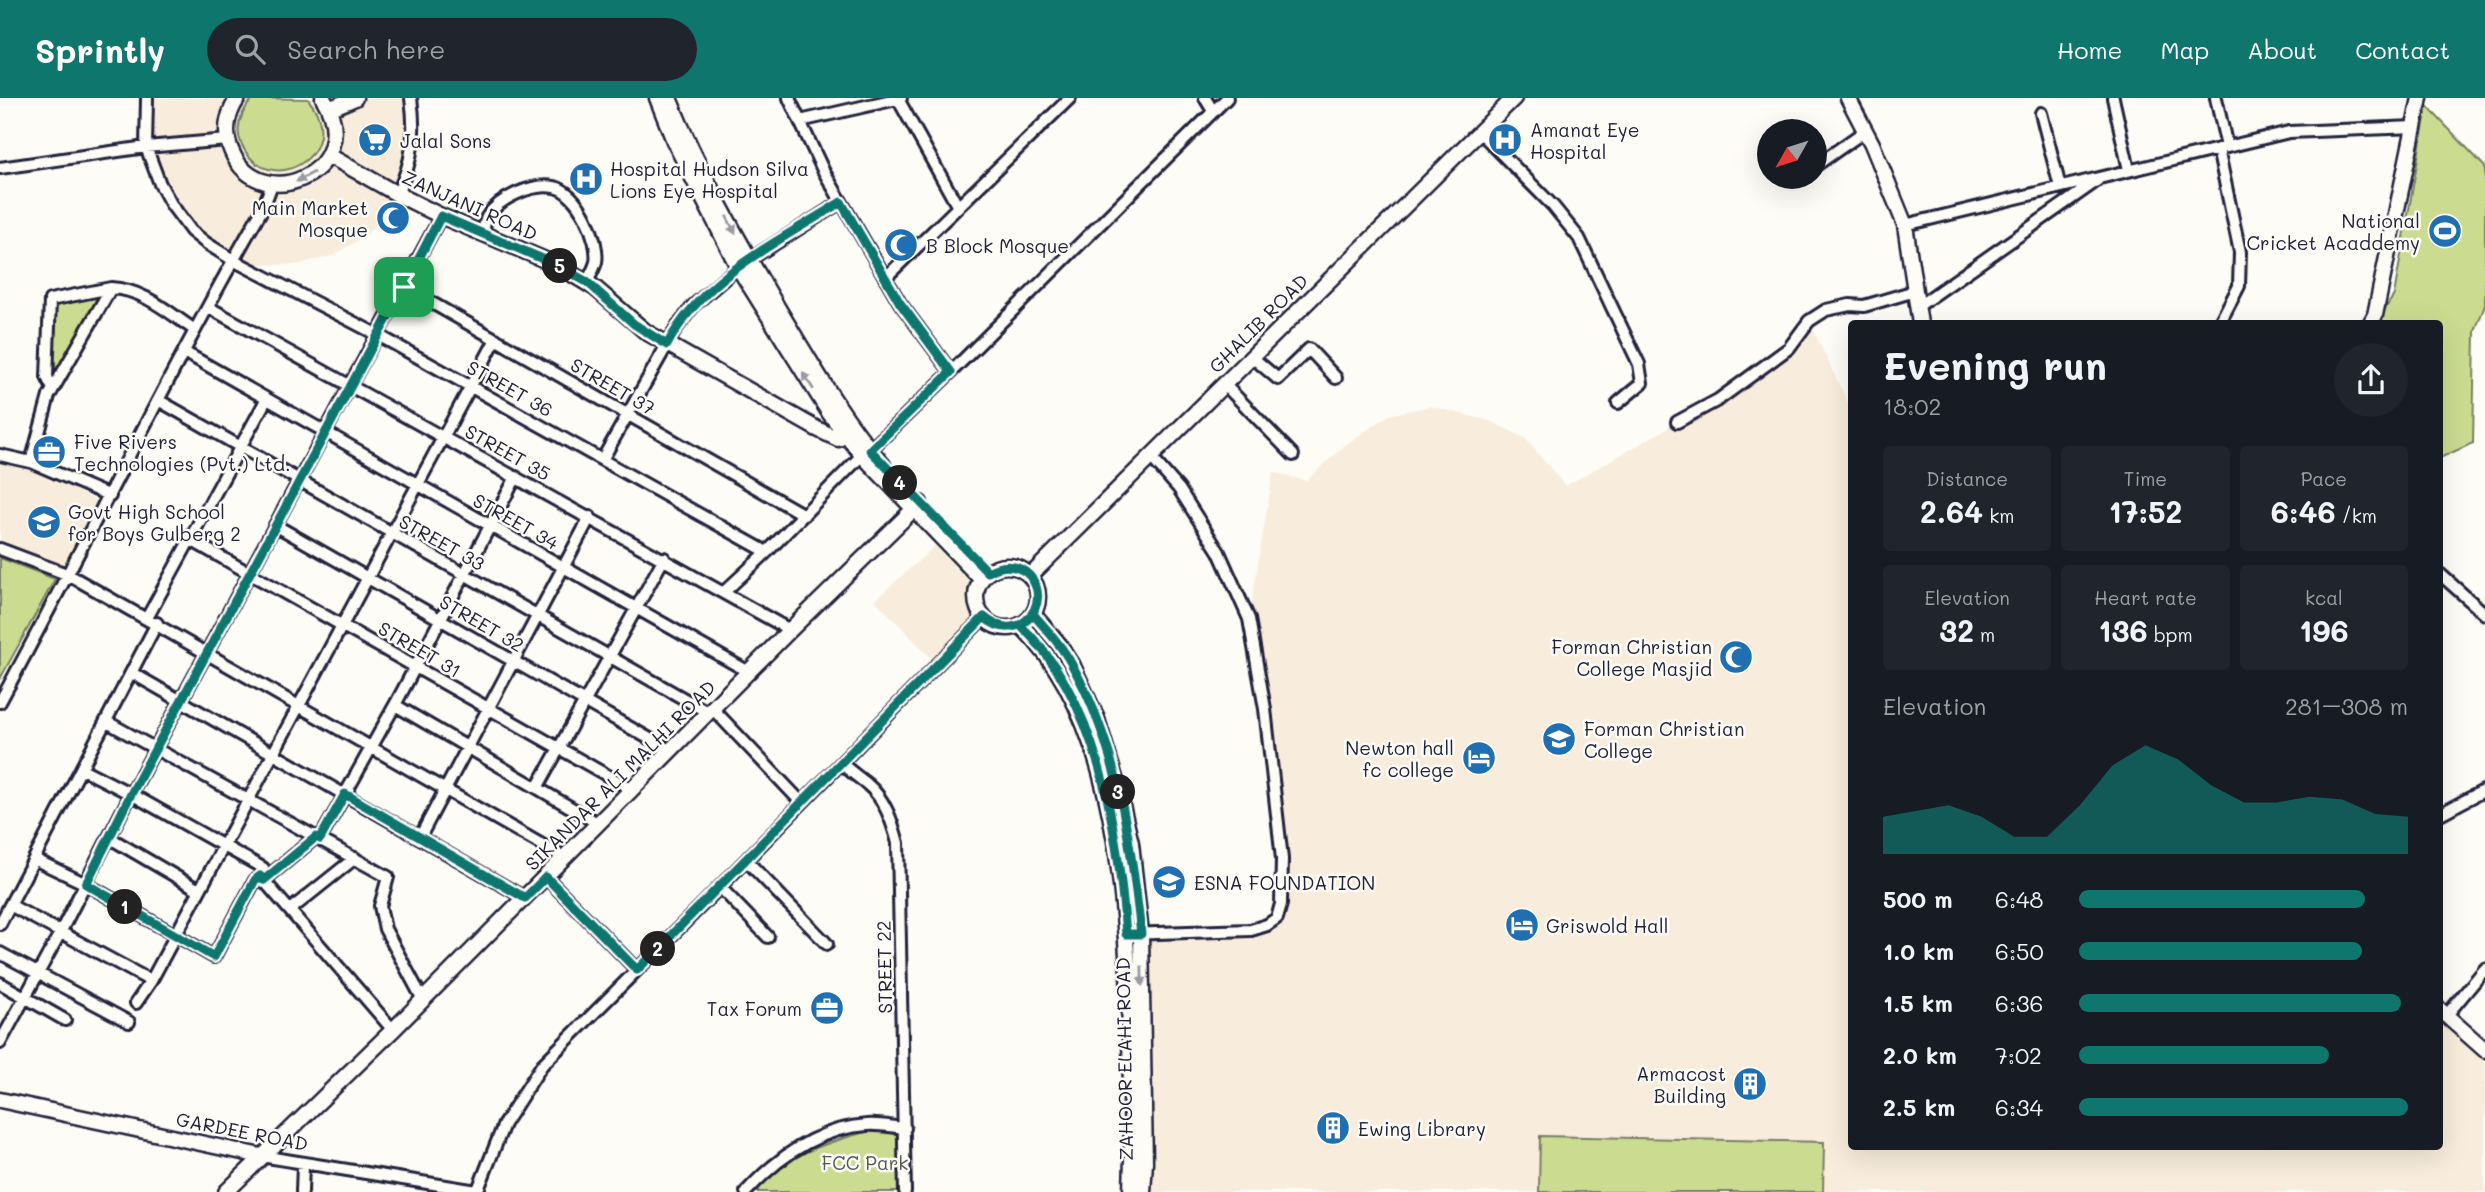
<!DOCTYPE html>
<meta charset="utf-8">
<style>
:root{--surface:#171b24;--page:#20242c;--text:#f1f3f6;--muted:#9ea1a6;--accent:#0f766e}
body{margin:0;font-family:Mali,sans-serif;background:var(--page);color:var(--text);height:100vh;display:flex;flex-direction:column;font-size:26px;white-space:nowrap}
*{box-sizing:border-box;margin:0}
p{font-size:23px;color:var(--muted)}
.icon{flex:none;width:38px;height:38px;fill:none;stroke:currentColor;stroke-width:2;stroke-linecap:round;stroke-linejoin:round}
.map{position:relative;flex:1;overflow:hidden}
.drawer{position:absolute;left:1848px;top:222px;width:595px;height:830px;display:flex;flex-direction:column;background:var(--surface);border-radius:7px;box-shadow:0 7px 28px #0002}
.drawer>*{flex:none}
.needle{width:46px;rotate:231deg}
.tools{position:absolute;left:1757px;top:21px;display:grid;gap:14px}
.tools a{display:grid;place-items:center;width:70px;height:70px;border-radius:50%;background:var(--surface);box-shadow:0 7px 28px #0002;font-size:35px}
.pin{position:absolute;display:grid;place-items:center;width:60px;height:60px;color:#fff;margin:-30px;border-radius:14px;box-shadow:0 4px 10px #0006}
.km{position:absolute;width:35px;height:35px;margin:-18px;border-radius:50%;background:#222;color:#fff;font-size:19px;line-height:35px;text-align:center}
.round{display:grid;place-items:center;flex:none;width:74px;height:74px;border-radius:37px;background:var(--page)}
.summary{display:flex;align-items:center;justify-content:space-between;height:119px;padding:0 35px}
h1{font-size:38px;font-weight:700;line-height:52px}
.figures{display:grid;grid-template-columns:repeat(3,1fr);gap:10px;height:119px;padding:7px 35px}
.figures div{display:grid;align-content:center;border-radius:7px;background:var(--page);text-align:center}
.figures b{font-size:30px;font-weight:700}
.figures small{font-size:19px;font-weight:400}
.figures p{font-size:19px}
.chart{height:196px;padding:14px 35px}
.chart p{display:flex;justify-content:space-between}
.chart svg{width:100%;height:126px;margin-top:7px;fill:var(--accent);opacity:.7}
ul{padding:0 35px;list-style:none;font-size:23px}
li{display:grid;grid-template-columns:112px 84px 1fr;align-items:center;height:52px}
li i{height:18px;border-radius:9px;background:var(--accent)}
header{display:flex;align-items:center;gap:42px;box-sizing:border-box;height:98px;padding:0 35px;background:var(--accent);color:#fff}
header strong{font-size:33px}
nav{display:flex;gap:38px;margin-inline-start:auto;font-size:24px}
.search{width:490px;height:63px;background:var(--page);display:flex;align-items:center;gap:18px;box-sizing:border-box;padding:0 24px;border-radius:38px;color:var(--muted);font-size:26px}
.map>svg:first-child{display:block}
.built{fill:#f8eddc}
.green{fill:#cbdc91;stroke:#767f66;stroke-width:2}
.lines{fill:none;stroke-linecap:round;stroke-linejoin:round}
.street-casing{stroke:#22223b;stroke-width:16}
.secondary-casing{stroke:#22223b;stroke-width:19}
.street{stroke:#fdfcf7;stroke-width:10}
.secondary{stroke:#fdfcf7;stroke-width:14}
.oneway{fill:#9a9aa2}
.route-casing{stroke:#fff;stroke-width:14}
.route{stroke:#0f766e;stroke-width:9}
.labels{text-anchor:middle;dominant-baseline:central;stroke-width:5;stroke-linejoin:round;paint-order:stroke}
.poi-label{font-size:19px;fill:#22223b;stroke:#fdfcf7;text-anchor:start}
.street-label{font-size:19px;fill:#22223b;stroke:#fdfcf7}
.park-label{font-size:19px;fill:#555a55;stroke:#fdfcf7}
</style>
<header>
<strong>Sprintly</strong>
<div class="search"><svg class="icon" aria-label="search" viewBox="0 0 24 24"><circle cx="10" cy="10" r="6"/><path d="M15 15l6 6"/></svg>Search here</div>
<nav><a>Home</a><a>Map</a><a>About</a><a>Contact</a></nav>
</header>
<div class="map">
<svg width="2485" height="1094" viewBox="0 0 2485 1094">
<rect width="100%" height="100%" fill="#fdfcf7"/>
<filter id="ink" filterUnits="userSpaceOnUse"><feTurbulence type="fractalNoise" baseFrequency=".0143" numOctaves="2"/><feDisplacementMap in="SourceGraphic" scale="14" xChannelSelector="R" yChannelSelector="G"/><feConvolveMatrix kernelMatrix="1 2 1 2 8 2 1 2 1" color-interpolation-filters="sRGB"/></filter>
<g filter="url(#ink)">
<!-- built -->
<path class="built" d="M147,0H413L410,75L392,110L365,138L332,158L295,167L256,166L219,153L187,131L162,101L147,66Z
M1809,223L1851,312L1852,1048H2440V909L2485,949V1094H1137L1132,833L1251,832L1277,820L1282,761L1249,521L1273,374L1306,383L1345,347L1389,317L1430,308L1490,323L1525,340L1565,388L1718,302L1789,250Z
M0,365L41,375L99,404L67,469L0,444Z
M935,448L972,487L975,520L932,561L875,502Z"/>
<!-- green -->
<path class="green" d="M253,0L308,1C352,55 267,105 241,45C234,28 242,13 253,0Z
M2427,8L2485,69V207L2475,233L2473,345L2440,360V226H2375L2394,197Z
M104,197L56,278L50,210L58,204Z
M0,460L55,481L0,581Z
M869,1033L898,1034V1094H751C784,1058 824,1045 869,1033Z
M1540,1038L1824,1044L1823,1094H1539Z"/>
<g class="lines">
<!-- street casing -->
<g class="street-casing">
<path id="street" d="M147,0L146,49L160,86L171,106L191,133L206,145L233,162L378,237L767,454
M789,0L823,72L900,205L951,274
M1205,0L1213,13
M2113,0L2129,72
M2216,0L2227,49
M898,1L958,109
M2041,15L2060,89
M800,23L901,0
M1480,34L1553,108L1579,140L1639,266L1642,285L1618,305
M2218,51L2240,154L2239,188L2219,226
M1815,68L1865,33
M0,70L146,49L228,42
M397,96C413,64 416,35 411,0
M1905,127L2289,34L2415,29
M483,134C484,130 485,123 487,119C499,100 532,85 554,89C578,93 600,142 596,164C594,171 590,178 587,184
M885,180L1070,0
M404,189L804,417
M208,209L790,532
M1917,209L2098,82
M184,254L749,574
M1252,259L1278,281L1309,251L1336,280
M1224,286L1293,357
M53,291L47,279L50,202L111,190C143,191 169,215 195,232
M158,302L709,615
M1677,324L1718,302L1789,250L1809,223L1826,212L1850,207L1864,208L1915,193
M870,352L951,274L1227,0
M0,357L31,364L110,398
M602,362L677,229L694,207L738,169L841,104
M31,364L49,298L111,190
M275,427L671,653
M189,441L633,692
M0,451L69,477L565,760
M2440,476L2485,516
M724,494L767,454L862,357
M147,520L266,302
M132,575L525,800
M0,604C89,440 170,271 263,110L272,86
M395,607L599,726
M713,611L802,705
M107,624L388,779L380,808L385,831L423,902
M841,665C850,673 858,679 867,686C885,701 892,723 898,745L905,1094
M82,671L131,696L263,770L260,778L393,932
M537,690L664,460
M2440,716L2485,692
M420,739L590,419
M110,740L199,792
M320,741L395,607L516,379
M34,761L86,786L214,859L255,782L260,778
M746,762L827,846
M546,779L637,872
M264,782L316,739
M720,789L768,839
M10,807L151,883
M290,812L355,760
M0,826L157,525
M1126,836L1251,832L1267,827L1277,820L1281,806L1282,761L1265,611L1249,521L1219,454L1179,391L1150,358
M0,855L129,924
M0,885L65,922
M136,905L151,883L496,241
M2446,918L2485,871
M0,945L60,835L131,696L441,118
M261,1058L477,1093
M302,1094L303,1066
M477,1094L504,1026L542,967L704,805L984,519
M746,1094C778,1059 818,1030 867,1027C879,1026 893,1029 905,1030"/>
</g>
<!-- secondary casing -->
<g class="secondary-casing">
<path id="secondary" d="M238,0C229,13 224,30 229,46C253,124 369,75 323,0
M657,0L674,43L738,169L830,316L862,357L981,481
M669,0C699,74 739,144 779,212C811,265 842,320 883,367
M1848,0L1872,46L1905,127L1920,226
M329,11L355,0
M328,57L397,96L441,118L557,167L595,190L646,234L817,331L838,341L846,338
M2370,226L2375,217L2420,0
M976 499a31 31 0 1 1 62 0a31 31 0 1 1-62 0Z
M1030,478L1514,0
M1033,516L1061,549L1072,566L1097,621L1116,683L1131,745L1141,836L1145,1064L1143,1094
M1020,527C1141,641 1128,904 1132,1060L1131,1094
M2440,912L2485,952
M0,1002L261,1058
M226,1094L393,932L790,532L920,405"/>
</g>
<!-- street -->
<use href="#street" class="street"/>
<!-- secondary -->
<use href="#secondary" class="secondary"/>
</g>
<!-- one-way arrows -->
<defs><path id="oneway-solid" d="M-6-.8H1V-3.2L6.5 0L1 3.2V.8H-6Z" transform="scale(1.75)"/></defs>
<g class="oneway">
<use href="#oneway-solid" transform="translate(305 79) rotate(151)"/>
<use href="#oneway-solid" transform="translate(731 127) rotate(63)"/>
<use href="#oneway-solid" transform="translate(808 283) rotate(-123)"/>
<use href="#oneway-solid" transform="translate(1142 878) rotate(89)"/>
</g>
</g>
<g class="lines" filter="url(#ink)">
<!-- route casing -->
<g class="route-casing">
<path id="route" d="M404,189L131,696L86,786L214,859L255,782L260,778L264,782L316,739L320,741L345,696L525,800L546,779L637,872L984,519C1000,533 1019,533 1033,516C1047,532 1062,548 1072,567C1118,648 1131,745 1141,836H1126C1118,733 1099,601 1020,527C1058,503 1028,451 988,474L870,352L951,274L900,205L841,104C778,144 703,178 667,247L634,226L587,184L557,167L441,118L404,189"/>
</g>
<!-- route -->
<use href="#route" class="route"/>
</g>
<!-- icons -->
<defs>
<g id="supermarket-disc" transform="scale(1.75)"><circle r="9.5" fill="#1f6fb2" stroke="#fdfcf7"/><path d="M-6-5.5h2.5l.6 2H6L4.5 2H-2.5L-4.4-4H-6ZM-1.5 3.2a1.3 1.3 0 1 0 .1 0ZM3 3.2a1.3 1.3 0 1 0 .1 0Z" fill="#fff"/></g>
<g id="hospital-disc" transform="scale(1.75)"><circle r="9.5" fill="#1f6fb2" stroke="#fdfcf7"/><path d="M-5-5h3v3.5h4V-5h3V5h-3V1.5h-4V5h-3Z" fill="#fff"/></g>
<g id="mosque-disc" transform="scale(1.75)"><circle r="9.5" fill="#1f6fb2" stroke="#fdfcf7"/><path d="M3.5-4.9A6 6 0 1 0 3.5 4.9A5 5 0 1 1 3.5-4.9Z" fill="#fff"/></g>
<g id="stadium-disc" transform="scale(1.75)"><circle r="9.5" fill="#1f6fb2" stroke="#fdfcf7"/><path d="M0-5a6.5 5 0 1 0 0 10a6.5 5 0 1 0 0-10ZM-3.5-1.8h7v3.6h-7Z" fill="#fff"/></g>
<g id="office-disc" transform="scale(1.75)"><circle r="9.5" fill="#1f6fb2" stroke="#fdfcf7"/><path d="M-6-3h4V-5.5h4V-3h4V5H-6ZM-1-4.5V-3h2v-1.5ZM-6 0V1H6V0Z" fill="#fff"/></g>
<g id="school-disc" transform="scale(1.75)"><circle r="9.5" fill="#1f6fb2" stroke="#fdfcf7"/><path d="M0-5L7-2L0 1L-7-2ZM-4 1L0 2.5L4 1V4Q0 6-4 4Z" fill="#fff"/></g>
<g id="university-disc" transform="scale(1.75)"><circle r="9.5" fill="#1f6fb2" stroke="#fdfcf7"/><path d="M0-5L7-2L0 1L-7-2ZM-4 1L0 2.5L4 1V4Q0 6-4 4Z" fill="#fff"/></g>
<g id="hotel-disc" transform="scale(1.75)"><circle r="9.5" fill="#1f6fb2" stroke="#fdfcf7"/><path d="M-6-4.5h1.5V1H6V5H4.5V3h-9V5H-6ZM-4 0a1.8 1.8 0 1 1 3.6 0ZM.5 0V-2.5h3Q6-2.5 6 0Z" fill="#fff"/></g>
<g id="building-disc" transform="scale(1.75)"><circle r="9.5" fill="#1f6fb2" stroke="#fdfcf7"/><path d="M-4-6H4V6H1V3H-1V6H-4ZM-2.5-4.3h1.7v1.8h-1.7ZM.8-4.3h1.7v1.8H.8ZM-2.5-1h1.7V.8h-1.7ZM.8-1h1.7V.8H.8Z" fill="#fff"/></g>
</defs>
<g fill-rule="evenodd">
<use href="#supermarket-disc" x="375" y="42"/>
<use href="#hospital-disc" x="1505" y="42"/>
<use href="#hospital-disc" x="586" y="81"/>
<use href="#mosque-disc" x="393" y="120"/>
<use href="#stadium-disc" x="2445" y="133"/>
<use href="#mosque-disc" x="901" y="147"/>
<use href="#office-disc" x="49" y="354"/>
<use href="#school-disc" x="44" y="424"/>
<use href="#mosque-disc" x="1736" y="559"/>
<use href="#university-disc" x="1559" y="641"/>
<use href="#hotel-disc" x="1479" y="660"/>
<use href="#school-disc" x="1169" y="784"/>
<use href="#hotel-disc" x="1522" y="827"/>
<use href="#office-disc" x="827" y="910"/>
<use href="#building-disc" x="1750" y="986"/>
<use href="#building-disc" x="1333" y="1030"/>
</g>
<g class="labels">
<!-- poi labels -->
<g class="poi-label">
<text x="1530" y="31">Amanat Eye<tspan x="1530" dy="22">Hospital</tspan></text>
<text x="400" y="42">Jalal Sons</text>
<text x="610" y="70">Hospital Hudson Silva<tspan x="610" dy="22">Lions Eye Hospital</tspan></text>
<text x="368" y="109" text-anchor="end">Main Market<tspan x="368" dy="22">Mosque</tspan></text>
<text x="2420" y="122" text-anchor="end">National<tspan x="2420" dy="22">Cricket Acaddemy</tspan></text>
<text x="926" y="147">B Block Mosque</text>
<text x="74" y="343">Five Rivers<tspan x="74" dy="22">Technologies (Pvt.) Ltd.</tspan></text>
<text x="68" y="413">Govt High School<tspan x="68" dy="22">for Boys Gulberg 2</tspan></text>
<text x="1712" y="548" text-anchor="end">Forman Christian<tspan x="1712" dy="22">College Masjid</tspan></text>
<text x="1584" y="630">Forman Christian<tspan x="1584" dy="22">College</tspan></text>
<text x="1454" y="649" text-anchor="end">Newton hall<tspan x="1454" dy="22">fc college</tspan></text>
<text x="1194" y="784">ESNA FOUNDATION</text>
<text x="1546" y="827">Griswold Hall</text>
<text x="802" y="910" text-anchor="end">Tax Forum</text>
<text x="1726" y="975" text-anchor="end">Armacost<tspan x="1726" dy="22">Building</tspan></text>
<text x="1358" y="1030">Ewing Library</text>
</g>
<!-- street labels -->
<g class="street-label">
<text transform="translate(470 107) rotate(24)">ZANJANI ROAD</text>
<text transform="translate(1258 225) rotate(-45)">GHALIB ROAD</text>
<text transform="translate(613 288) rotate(30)">STREET 37</text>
<text transform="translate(510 290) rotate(29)">STREET 36</text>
<text transform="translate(508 354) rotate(29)">STREET 35</text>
<text transform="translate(516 423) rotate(29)">STREET 34</text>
<text transform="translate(442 444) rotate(29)">STREET 33</text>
<text transform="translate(482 525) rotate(30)">STREET 32</text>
<text transform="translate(420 551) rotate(30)">STREET 31</text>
<text transform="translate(620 677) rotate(-45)">SIKANDAR ALI MALHI ROAD</text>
<text transform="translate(884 869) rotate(-91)">STREET 22</text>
<text transform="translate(1124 961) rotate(-91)">ZAHOOR ELAHI ROAD</text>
<text transform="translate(242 1033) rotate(11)">GARDEE ROAD</text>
</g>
<!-- park labels -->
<g class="park-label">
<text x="865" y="1064">FCC Park</text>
</g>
</g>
</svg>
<div class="tools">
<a><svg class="needle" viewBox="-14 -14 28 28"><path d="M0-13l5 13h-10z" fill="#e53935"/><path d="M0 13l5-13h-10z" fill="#9ea1a6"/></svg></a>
</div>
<div class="pin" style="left:404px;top:189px;background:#1e9e55"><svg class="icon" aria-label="arrive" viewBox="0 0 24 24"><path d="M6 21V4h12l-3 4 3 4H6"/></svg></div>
<b class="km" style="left:125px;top:809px">1</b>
<b class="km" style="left:658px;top:851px">2</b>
<b class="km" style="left:1118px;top:694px">3</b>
<b class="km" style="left:900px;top:385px">4</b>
<b class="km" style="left:560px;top:168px">5</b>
<section class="drawer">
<div class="summary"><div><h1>Evening run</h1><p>18:02</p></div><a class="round"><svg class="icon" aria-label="share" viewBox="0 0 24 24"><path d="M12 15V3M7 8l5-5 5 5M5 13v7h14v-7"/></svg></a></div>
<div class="figures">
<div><p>Distance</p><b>2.64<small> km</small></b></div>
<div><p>Time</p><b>17:52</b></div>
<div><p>Pace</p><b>6:46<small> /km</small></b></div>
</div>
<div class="figures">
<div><p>Elevation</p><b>32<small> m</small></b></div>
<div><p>Heart rate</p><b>136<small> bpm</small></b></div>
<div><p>kcal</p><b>196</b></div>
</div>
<div class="chart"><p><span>Elevation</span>281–308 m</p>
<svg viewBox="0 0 160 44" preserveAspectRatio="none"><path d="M0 44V31L10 29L20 27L30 31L40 38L50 38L60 27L70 13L80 6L90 11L100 20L110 26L120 26L130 24L140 25L150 30L160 31V44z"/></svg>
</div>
<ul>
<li><b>500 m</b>6:48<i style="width:87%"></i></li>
<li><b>1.0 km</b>6:50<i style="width:86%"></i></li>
<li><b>1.5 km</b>6:36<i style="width:98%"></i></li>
<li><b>2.0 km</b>7:02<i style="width:76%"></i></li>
<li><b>2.5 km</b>6:34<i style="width:100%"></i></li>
</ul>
</section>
</div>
